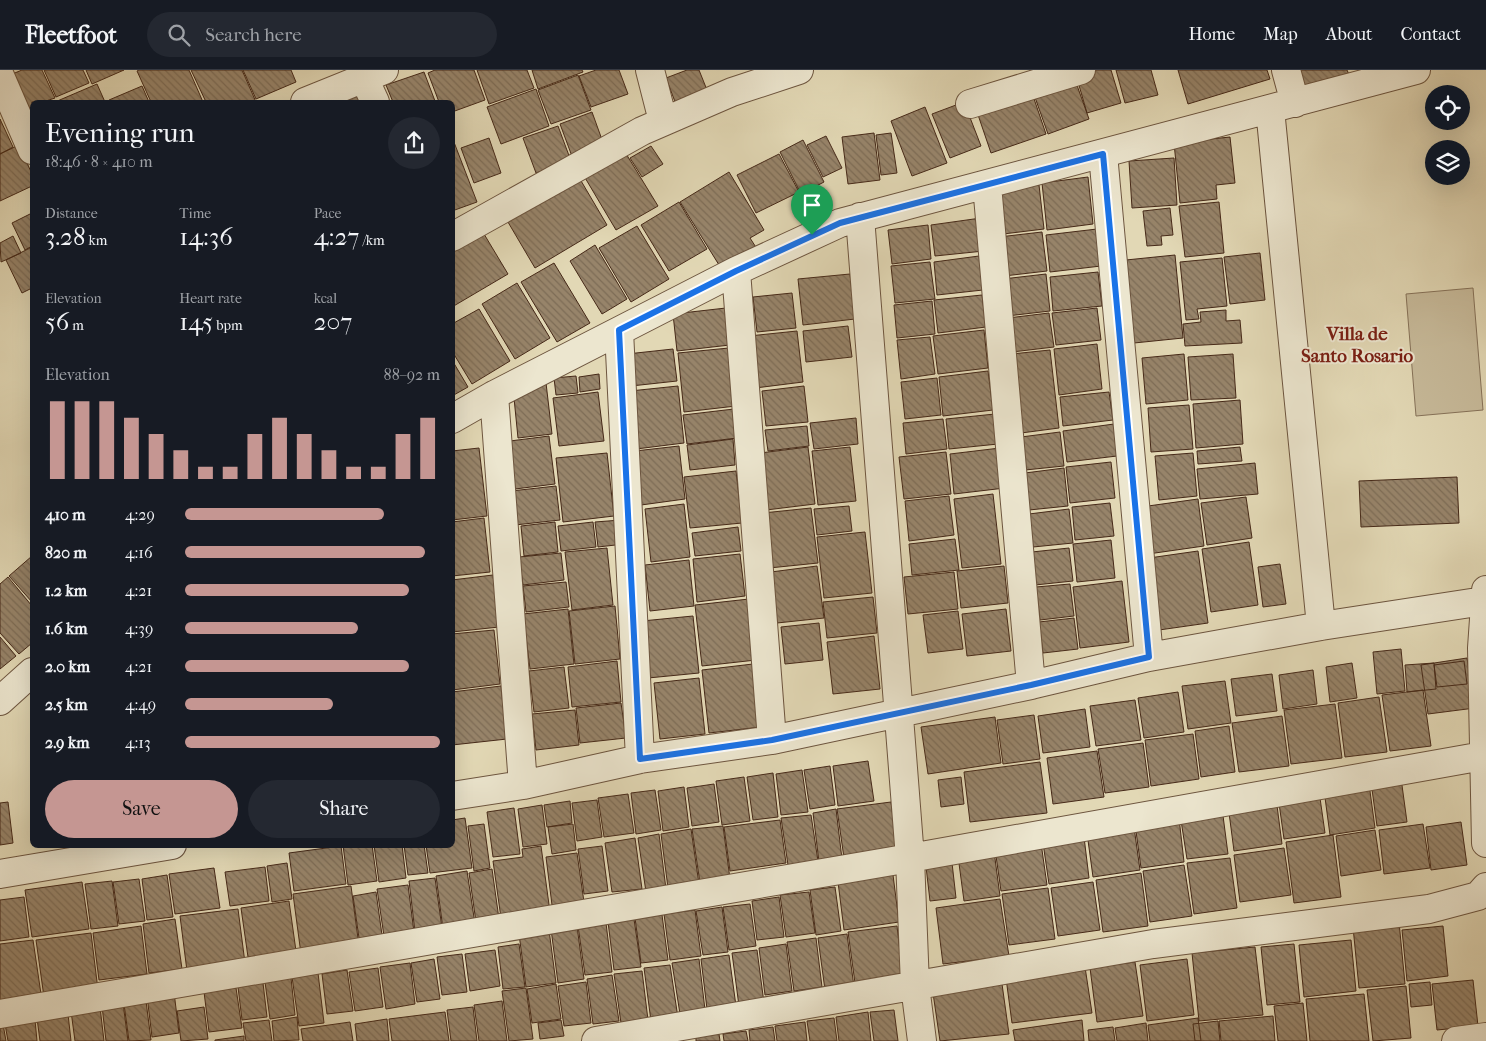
<!DOCTYPE html>
<meta charset="utf-8">
<style>
:root{--surface:#171b24;--page:#242831;--text:#f1f3f6;--muted:#9ea1a6;--line:#363941;--accent:#c59692}
body{margin:0;font-family:"IM FELL French Canon",serif;background:var(--page);color:var(--text);height:100vh;display:flex;flex-direction:column;font-size:19px;white-space:nowrap}
*{box-sizing:border-box;margin:0}
p{font-size:16px;color:var(--muted)}
.icon{flex:none;width:28px;height:28px;fill:none;stroke:currentColor;stroke-width:2;stroke-linecap:round;stroke-linejoin:round}
.map{position:relative;flex:1;overflow:hidden}
.sheet{position:absolute;left:30px;top:30px;width:425px;height:748px;display:flex;flex-direction:column;background:var(--surface);border-radius:8px;box-shadow:0 5px 20px #0002}
.sheet>*{flex:none}
.tools{position:absolute;left:1425px;top:15px;display:grid;gap:10px}
.tools a{display:grid;place-items:center;width:45px;height:45px;border-radius:50%;background:var(--surface);box-shadow:0 5px 20px #0002;font-size:25px}
.pin{position:absolute;display:grid;place-items:center;width:42px;height:42px;color:#fff;margin:-51px -21px;border-radius:50% 50% 50% 0;rotate:-45deg;box-shadow:0 0 5px #0007}
.pin .icon{rotate:45deg}
.round{display:grid;place-items:center;flex:none;width:52px;height:52px;border-radius:26px;background:var(--page)}
.head{display:flex;align-items:center;justify-content:space-between;height:85px;padding:0 15px}
h1{font-size:28px;font-weight:600;line-height:38px}
.figures{display:grid;grid-template-columns:repeat(3,1fr);gap:8px;height:85px;padding:5px 15px}
.figures div{display:grid;align-content:center}
.figures b{font-size:25px;font-weight:600}
.figures small{font-size:14px;font-weight:400}
.figures p{font-size:14px}
.chart{height:140px;padding:10px 15px}
.chart p{display:flex;justify-content:space-between}
.chart svg{width:100%;height:90px;margin-top:5px;stroke:var(--accent);stroke-width:6}
.primary-button{display:flex;gap:10px;margin-top:auto;padding:10px 15px}
.primary-button a{flex:1;height:58px;border-radius:30px;background:var(--accent);color:#111;font-size:20px;font-weight:600;line-height:58px;text-align:center}
.primary-button a+a{background:var(--page);color:var(--text)}
ul{padding:0 15px;list-style:none;font-size:16px}
li{display:grid;grid-template-columns:80px 60px 1fr;align-items:center;height:38px}
li i{height:12px;border-radius:6px;background:var(--accent)}
header{display:flex;align-items:center;gap:30px;box-sizing:border-box;height:70px;padding:0 25px;background:var(--surface);border-bottom:1px solid var(--line)}
header strong{font-size:24px}
nav{display:flex;gap:28px;margin-inline-start:auto;font-size:18px}
.search{width:350px;height:45px;background:var(--page);display:flex;align-items:center;gap:12px;box-sizing:border-box;padding:0 18px;border-radius:28px;color:var(--muted);font-size:19px}
.map>svg:first-child{display:block}
.green{fill:#c7ba9a;stroke:#867259}
.building{fill:url(#building-back-hatch);stroke:#462918}
.lines{fill:none;stroke-linecap:round;stroke-linejoin:round}
.minor-casing{stroke:#6d553f;stroke-width:30}
.minor{stroke:#ece6cf;stroke-width:28}
.route-casing{stroke:#fff;stroke-width:10}
.route{stroke:#1a73e8;stroke-width:6}
.labels{text-anchor:middle;dominant-baseline:central;stroke-width:4;stroke-linejoin:round;paint-order:stroke}
.neighbourhood-label{font-size:19px;font-weight:bold;fill:#7a1f14;stroke:#ece6cf}
</style>
<header>
<strong>Fleetfoot</strong>
<div class="search"><svg class="icon" aria-label="search" viewBox="0 0 24 24"><circle cx="10" cy="10" r="6"/><path d="M15 15l6 6"/></svg>Search here</div>
<nav><a>Home</a><a>Map</a><a>About</a><a>Contact</a></nav>
</header>
<div class="map">
<svg width="1486" height="971" viewBox="0 0 1486 971">
<defs>
<pattern id="building-back-hatch" width="6" height="6" patternUnits="userSpaceOnUse" patternTransform="scale(1.25)"><rect width="6" height="6" fill="#97846a"/><path d="M-1 5l2 2M0 0l6 6M5-1l2 2" fill="none" stroke="#7d6c56"/></pattern>
</defs>
<rect width="100%" height="100%" fill="#e2d8b5"/>
<filter id="stains"><feTurbulence type="fractalNoise" baseFrequency=".004" numOctaves="4"/><feColorMatrix values="0 0 0 0 .2 0 0 0 0 .09 0 0 0 0 .02 0 0 0 .5 -.17"/></filter>
<radialGradient id="worn" r=".72"><stop offset=".6" stop-color="#630" stop-opacity="0"/><stop offset="1" stop-color="#630" stop-opacity=".3"/></radialGradient>
<!-- green -->
<path class="green" d="M1473,218L1483,340L1416,346L1406,224Z"/>
<!-- building -->
<path class="building" d="M22,0H42L55,28L43,32H32V37L26,40L10,5Z
M44,0H83L89,13L56,27Z
M86,0H124L92,14Z
M139,0H189L203,32H151L137,1Z
M191,0H242L256,32H206Z
M243,0H291L296,12L256,29Z
M435,0H474L485,30L452,42V32H439L428,3Z
M477,0H527L534,18L489,34Z
M532,0H582L583,2L538,19Z
M596,0H619L628,24L591,37L579,6Z
M687,0H699L709,25L677,37L666,8Z
M1094,0H1111L1121,33L1087,43L1076,5Z
M1116,0H1151L1158,25L1125,33Z
M1178,0H1267L1270,9L1188,34Z
M1297,0H1347L1350,7L1306,24Z
M424,2L435,31L393,32L386,15Z
M1073,4L1089,49L1048,64L1032,19Z
M578,5L591,40L551,54L538,20Z
M97,14L105,32H55Z
M142,16L149,32H110L109,30Z
M1030,17L1046,64L991,83L975,36Z
M536,19L549,56L501,74L487,37Z
M364,21L369,32H338Z
M964,32L981,76L950,88L932,44Z
M925,37L947,93L912,106L891,51Z
M592,42L605,78L573,89L560,54Z
M0,49L13,77L0,84Z
M558,56L571,91L536,103L523,68Z
M874,63L880,110L848,114L842,67Z
M891,63L897,103L881,105L876,65Z
M826,66L842,98L823,107L807,75Z
M452,67L477,132L452,141Z
M1230,67L1235,113L1216,115L1217,129L1180,133L1174,73Z
M489,68L501,103L474,113L461,78Z
M803,70L824,112L801,124L780,82Z
M19,75L32,104V116L0,131V84Z
M651,76L663,94L642,107L630,88Z
M625,82L658,136L616,160L584,106Z
M779,84L799,122L756,143L737,105Z
M1174,88L1177,135L1132,138L1129,91Z
M729,102L764,160L750,168L759,182L724,203L680,132Z
M577,104L607,155L535,198L505,147Z
M1088,107L1093,154L1047,160L1042,113Z
M1039,115L1044,159L1003,164L998,119Z
M679,132L707,179L669,201L641,155Z
M1219,132L1224,183L1185,187L1179,136Z
M1170,138L1173,165L1161,166L1162,175L1147,176L1143,141Z
M32,143V176L25,180L12,153Z
M981,148L984,181L935,186L931,155Z
M928,155L931,189L892,194L888,160Z
M637,156L669,209L631,232L599,178Z
M481,159L508,204L452,237V176Z
M1097,159L1101,196L1050,202L1046,165Z
M1042,162L1047,201L1004,206L999,167Z
M13,166L21,183L1,192L0,173Z
M595,175L627,229L602,244L570,191Z
M32,177V218L22,223L6,190Z
M1260,183L1265,230L1230,234L1224,187Z
M1175,185L1183,268L1134,273L1126,190Z
M979,186L983,220L937,225L934,192Z
M1222,188L1227,236L1197,239L1199,249L1186,250L1180,192Z
M930,192L935,229L895,233L891,196Z
M554,193L590,253L557,272L521,212Z
M1098,202L1102,236L1053,241L1050,207Z
M850,204L855,249L803,255L798,209Z
M1046,204L1050,241L1007,246L1003,209Z
M517,213L550,268L515,289L482,234Z
M792,223L796,258L757,262L753,227Z
M982,225L986,257L938,263L934,230Z
M932,231L935,264L897,268L894,235Z
M726,238L730,275L677,281L673,244Z
M1097,238L1101,270L1056,275L1052,243Z
M479,239L510,291L472,314L452,281V254Z
M1226,240V251L1240,250L1242,273L1185,276L1183,254L1201,252L1200,242Z
M1049,243L1054,277L1012,282L1008,248Z
M848,256L852,287L806,292L803,261Z
M984,260L988,298L938,304L933,266Z
M797,261L803,312L755,318L749,266Z
M930,267L935,304L901,309L897,270Z
M1097,274L1102,319L1059,325L1054,279Z
M729,278L736,336L684,342L678,283Z
M673,279L677,311L631,316L627,284Z
M1050,280L1059,358L1021,363L1012,284Z
M1184,284L1188,330L1146,334L1142,288Z
M1233,284L1236,328L1191,330L1188,287Z
M452,290L468,317L452,326Z
M988,301L993,340L943,346L939,307Z
M599,304L600,319L580,322L579,307Z
M576,306L578,323L556,325L554,308Z
M937,308L941,345L905,349L901,312Z
M546,313L552,364L518,368L513,318Z
M678,316L684,373L636,379L630,321Z
M804,316L808,352L766,356L762,321Z
M598,322L604,371L559,376L553,328Z
M1109,322L1113,350L1063,356L1060,327Z
M1240,330L1243,374L1196,378L1193,334Z
M1189,335L1193,379L1151,382L1148,338Z
M734,339L737,368L687,374L683,345Z
M995,344L998,374L949,379L946,349Z
M856,348L858,374L814,379L810,353Z
M943,349L947,379L906,384L903,353Z
M1114,354L1117,386L1067,392L1063,361Z
M807,356L809,376L768,381L765,360Z
M1060,362L1064,396L1025,400L1021,367Z
M549,366L555,414L515,419L510,371Z
M733,369L735,395L690,400L687,375Z
M679,376L685,429L641,435L635,381Z
M808,377L815,434L766,440L760,383Z
M850,377L856,431L818,435L812,381Z
M1240,377L1242,391L1198,394L1197,381Z
M479,378L487,446L452,450V381Z
M1000,378L1005,418L954,424L950,384Z
M946,382L951,424L904,429L899,387Z
M607,383L614,446L563,452L556,388Z
M1193,383L1197,426L1159,430L1155,386Z
M1111,392L1115,428L1070,433L1066,397Z
M1255,393L1258,424L1200,429L1197,399Z
M1064,398L1068,436L1029,440L1025,403Z
M736,401L742,453L690,458L684,407Z
M1457,407L1459,453L1361,457L1359,411Z
M556,416L560,450L515,455L511,421Z
M993,424L1001,494L962,498L954,429Z
M949,426L954,465L909,471L905,431Z
M1246,427L1252,468L1207,475L1201,433Z
M1198,429L1204,476L1148,484L1141,437Z
M1110,433L1114,466L1075,470L1072,437Z
M684,434L690,487L651,492L645,439Z
M849,436L852,461L817,465L814,439Z
M811,438L818,493L769,498L763,443Z
M1069,439L1073,473L1033,477L1029,444Z
M484,448L490,502L452,506V452Z
M621,450L624,474L598,477L595,452Z
M555,452L558,482L524,486L521,456Z
M593,452L596,477L561,481L558,456Z
M738,457L741,481L695,486L692,463Z
M865,462L872,523L824,528L817,467Z
M955,469L959,500L912,505L909,474Z
M1111,470L1115,508L1077,512L1073,474Z
M1249,472L1258,535L1211,542L1202,479Z
M607,478L613,535L572,540L565,482Z
M1069,478L1073,511L1035,515L1032,482Z
M1198,481L1208,553L1159,560L1149,488Z
M561,483L564,510L523,515L519,487Z
M740,484L745,526L697,532L693,489Z
M32,486V532L9,506Z
M689,490L694,536L650,541L645,495Z
M1280,494L1286,534L1263,537L1258,497Z
M817,496L824,548L777,553L771,502Z
M1004,496L1008,533L961,538L957,501Z
M954,502L958,539L908,544L904,507Z
M493,505L499,557L452,562V510Z
M8,507L32,536V573L19,584L0,563V514Z
M1122,511L1129,572L1080,578L1073,517Z
M566,512L569,537L526,542L523,516Z
M1070,514L1074,546L1040,550L1036,517Z
M873,527L877,563L827,568L823,532Z
M749,529L756,590L702,596L695,535Z
M615,536L620,589L575,594L569,541Z
M568,539L574,594L530,599L523,544Z
M1006,539L1011,581L967,586L962,544Z
M958,541L963,579L928,583L923,545Z
M693,546L699,603L648,608L642,551Z
M1074,548L1078,579L1043,583L1039,552Z
M819,553L823,590L785,594L781,557Z
M494,560L500,614L452,620V564Z
M874,566L880,619L833,624L827,572Z
M0,567L16,586L0,599Z
M1401,579L1405,621L1377,624L1373,582Z
M1467,588L1475,638L1428,644L1421,595Z
M617,591L621,632L572,637L568,597Z
M1464,591L1467,614L1437,617L1434,595Z
M1352,593L1357,628L1330,632L1326,597Z
M1434,593L1436,619L1407,622L1405,595Z
M753,594L761,657L709,663L702,600Z
M564,597L569,638L534,642L529,601Z
M1313,600L1317,634L1283,639L1279,605Z
M1272,604L1277,641L1236,646L1231,609Z
M699,608L705,664L660,669L654,613Z
M1225,611L1231,653L1188,659L1182,616Z
M501,616L507,669L452,675V622Z
M1423,620L1431,676L1390,681L1382,625Z
M1178,622L1184,662L1144,668L1138,628Z
M1379,627L1387,682L1345,687L1338,633Z
M1135,630L1141,670L1096,676L1090,636Z
M621,633L626,668L580,673L576,638Z
M1335,634L1342,688L1291,694L1284,640Z
M1085,639L1090,677L1043,683L1038,646Z
M575,640L579,675L536,680L532,644Z
M1034,645L1040,689L1003,694L997,650Z
M1282,646L1289,696L1239,702L1232,653Z
M995,647L1001,693L928,704L921,657Z
M1229,656L1235,702L1201,707L1195,661Z
M1193,664L1199,709L1151,716L1145,670Z
M1143,673L1149,717L1105,723L1098,679Z
M1097,681L1104,727L1053,734L1047,688Z
M868,691L874,731L838,736L833,696Z
M1040,692L1047,743L970,752L964,702Z
M830,696L835,735L810,739L804,700Z
M802,700L808,742L781,745L776,704Z
M773,703L778,747L753,750L747,707Z
M744,707L750,751L722,755L716,711Z
M961,707L964,734L941,737L938,710Z
M1401,708L1407,752L1377,756L1371,712Z
M714,714L719,752L692,756L687,718Z
M1369,714L1375,758L1330,765L1324,720Z
M684,717L689,757L663,761L658,721Z
M655,720L661,760L636,764L631,723Z
M1319,721L1325,763L1284,769L1278,726Z
M628,724L634,763L604,767L598,728Z
M1276,728L1282,774L1234,781L1228,735Z
M597,730L602,767L577,771L572,733Z
M570,731L572,753L547,757L544,735Z
M8,732L13,773L0,775V733Z
M891,732L898,781L844,788L837,739Z
M542,735L547,774L523,777L518,739Z
M514,738L520,784L493,787L487,742Z
M1222,738L1228,784L1187,789L1180,744Z
M836,739L842,789L819,792L813,743Z
M811,745L818,791L788,795L781,748Z
M465,748L472,798L430,803L426,775H452V750Z
M1179,748L1184,792L1141,798L1135,754Z
M780,750L786,793L730,801L724,757Z
M1461,752L1467,795L1431,800L1426,757Z
M484,754L490,798L474,801L468,756Z
M573,754L576,780L552,784L548,757Z
M1423,754L1430,798L1384,804L1379,760Z
M723,756L730,809L700,813L692,759Z
M1134,757L1140,800L1093,807L1087,763Z
M691,759L699,814L668,818L661,764Z
M1375,760L1381,800L1341,806L1336,766Z
M659,764L666,819L646,822L638,768Z
M1333,765L1341,827L1294,833L1286,772Z
M1084,767L1089,808L1049,814L1043,773Z
M635,768L642,819L612,822L605,773Z
M1041,773L1047,815L1001,821L995,779Z
M343,775H372L377,811L348,815Z
M374,775H402L406,808L379,812Z
M404,775H424L428,803L408,805Z
M341,776L346,814L294,821L289,783Z
M541,776L550,842L501,848L493,791L523,787L522,779Z
M602,776L608,821L584,824L578,779Z
M1284,778L1291,825L1240,832L1234,785Z
M994,781L1000,826L964,831L958,786Z
M577,783L584,832L552,835L546,787Z
M951,784L956,828L930,831L925,788Z
M1230,788L1237,838L1194,844L1187,793Z
M287,793L292,829L272,832L267,796Z
M1184,795L1192,846L1150,852L1143,801Z
M265,797L269,831L230,836L225,802Z
M214,798L220,838L175,844L169,804Z
M492,799L499,849L476,852L469,803Z
M467,801L475,854L443,859L436,806Z
M1141,803L1148,856L1103,862L1096,810Z
M167,805L173,847L147,850L142,809Z
M893,805L899,852L844,860L838,812Z
M435,808L442,858L415,862L409,811Z
M139,809L145,851L119,854L113,812Z
M112,811L118,856L91,859L85,814Z
M82,812L89,859L32,867L25,820Z
M1093,812L1100,860L1058,866L1051,818Z
M408,815L414,862L384,866L377,819Z
M351,816L359,876L301,884L293,824Z
M835,817L841,861L816,865L810,820Z
M1048,818L1055,869L1009,875L1002,824Z
M376,822L382,865L359,868L353,826Z
M809,822L815,863L786,867L780,825Z
M24,827L29,867L0,871V830Z
M779,827L784,867L757,870L752,831Z
M1000,829L1009,886L943,894L936,838Z
M289,831L296,881L248,887L241,838Z
M750,834L756,876L729,880L723,837Z
M722,837L728,882L703,885L696,841Z
M238,839L245,893L187,901L180,846Z
M695,840L701,886L670,890L664,844Z
M662,845L668,890L641,893L635,848Z
M175,849L182,899L149,903L143,854Z
M634,849L641,897L614,900L608,852Z
M1399,852L1405,914L1359,918L1353,857Z
M606,853L612,902L585,905L578,856Z
M141,856L147,904L99,910L93,863Z
M577,856L584,909L558,913L551,859Z
M897,856L903,907L855,913L848,862Z
M1443,856L1448,906L1407,911L1402,860Z
M549,860L556,913L526,917L519,864Z
M91,863L98,920L44,927L36,870Z
M847,864L854,917L825,920L818,868Z
M816,868L822,917L794,921L787,872Z
M33,870L41,924L0,930V874Z
M1351,870L1356,921L1304,927L1299,875Z
M519,874L525,917L503,919L498,877Z
M786,874L792,921L765,925L759,878Z
M1294,874L1300,932L1267,935L1261,877Z
M1255,877L1263,945L1199,951L1192,883Z
M495,880L500,916L470,921L465,884Z
M757,880L764,933L739,936L732,883Z
M462,884L467,922L442,925L437,887Z
M729,885L736,936L707,939L701,889Z
M434,889L440,929L417,932L411,893Z
M699,889L705,940L680,944L672,893Z
M1187,889L1194,945L1147,951L1140,895Z
M1135,892L1143,946L1097,952L1090,898Z
M410,893L415,934L386,939L380,897Z
M670,895L678,948L651,951L644,898Z
M1085,897L1092,943L1012,953L1006,908Z
M378,898L383,937L355,941L349,902Z
M347,900L353,941L327,944L322,904Z
M642,901L648,950L621,953L614,904Z
M318,903L324,953L299,956L292,907Z
M612,905L619,951L593,954L587,909Z
M291,908L295,945L270,949L265,912Z
M1473,910L1478,956L1437,960L1432,914Z
M586,912L591,953L564,956L558,916Z
M1430,912L1432,935L1411,937L1409,914Z
M263,913L267,947L242,950L238,917Z
M556,914L561,949L532,953L527,919Z
M1002,914L1009,964L940,971L933,923Z
M1406,916L1411,968L1373,971L1367,920Z
M236,918L242,958L209,962L204,922Z
M526,918L533,969L509,971L502,921Z
M174,922L179,963L152,967L147,926Z
M1364,924L1369,971H1310L1306,929Z
M146,931L151,970L129,971L124,934Z
M502,931L507,971H479L474,935Z
M123,933L128,971H106L102,936Z
M1303,933L1307,971H1278L1274,936Z
M100,937L104,971H75L71,941Z
M204,937L208,969L181,971L177,941Z
M473,937L477,971H451L447,940Z
M894,940L898,971H874L870,942Z
M445,942L449,971H392L389,949Z
M868,942L871,971H839L836,947Z
M68,944L71,971H40L37,948Z
M1273,946L1275,971H1221L1219,951Z
M297,947L299,970L274,971L272,951Z
M834,948L837,971H810L807,951Z
M1198,948L1201,971H1150L1148,955Z
M387,949L389,971H357L355,954Z
M35,950L37,971H8L5,954Z
M269,950L272,971H246L243,953Z
M561,950L564,966L540,969L538,953Z
M1082,950L1084,971H1015L1013,960Z
M1218,951L1220,971H1195L1193,954Z
M350,952L353,971H303L301,959Z
M805,952L807,971H777L775,956Z
M1146,953L1148,971H1117L1115,958Z
M3,954L6,971H0V955Z
M773,957L775,971H750L749,960Z
M1113,957L1115,971H1089L1088,960Z
M746,961L748,971H724L723,964Z
M719,964L720,971H696V967Z
M244,966V971H215V970Z"/>
<g class="lines">
<!-- minor casing -->
<g class="minor-casing">
<path id="minor" d="M650,0L663,51
M1286,0L1295,33
M0,6L32,80
M364,8L375,32
M305,32L384,0
M970,34L1081,0
M1270,39L1321,556
M1103,84L1149,587
M987,115L1031,615
M860,147L910,788L915,916L922,971
M452,167L642,61L732,22L799,0
M736,201L772,670
M619,261L640,689
M494,325L523,715
M452,349L494,325L619,261L736,201L840,153L1416,0
M1486,520L1482,578L1486,773
M0,631L32,602
M452,726L523,715L640,689L772,670L1031,615L1149,587L1321,556L1484,531
M0,804L172,775
M0,944L910,788L1483,686
M596,971L1153,874L1429,839L1478,826L1486,817
M1456,971L1486,967"/>
</g>
<!-- minor -->
<use href="#minor" class="minor"/>
</g>
<g class="lines">
<!-- route casing -->
<g class="route-casing">
<path id="route" d="M1103,84L1149,587L1031,615L772,670L640,689L619,260L736,201L840,153Z"/>
</g>
<!-- route -->
<use href="#route" class="route"/>
</g>
<g class="labels">
<!-- neighbourhood labels -->
<g class="neighbourhood-label">
<text x="1357" y="264">Villa de<tspan x="1357" dy="22">Santo Rosario</tspan></text>
</g>
</g>
<rect width="100%" height="100%" filter="url(#stains)"/>
<rect width="100%" height="100%" fill="url(#worn)"/>
</svg>
<div class="tools">
<a><svg class="icon" aria-label="locate" viewBox="0 0 24 24"><circle cx="12" cy="12" r="6"/><path d="M12 2v4M12 18v4M2 12h4M18 12h4"/></svg></a>
<a><svg class="icon" aria-label="layers" viewBox="0 0 24 24"><path d="M12 4l9 5-9 5-9-5zM3 14l9 5 9-5"/></svg></a>
</div>
<div class="pin" style="left:812px;top:165px;background:#1e9e55"><svg class="icon" aria-label="arrive" viewBox="0 0 24 24"><path d="M6 21V4h12l-3 4 3 4H6"/></svg></div>
<section class="sheet">
<div class="head"><div><h1>Evening run</h1><p>18:46 · 8 × 410 m</p></div><a class="round"><svg class="icon" aria-label="share" viewBox="0 0 24 24"><path d="M12 15V3M7 8l5-5 5 5M5 13v7h14v-7"/></svg></a></div>
<div class="figures">
<div><p>Distance</p><b>3.28<small> km</small></b></div>
<div><p>Time</p><b>14:36</b></div>
<div><p>Pace</p><b>4:27<small> /km</small></b></div>
</div>
<div class="figures">
<div><p>Elevation</p><b>56<small> m</small></b></div>
<div><p>Heart rate</p><b>145<small> bpm</small></b></div>
<div><p>kcal</p><b>207</b></div>
</div>
<div class="chart"><p><span>Elevation</span>88–92 m</p>
<svg viewBox="0 0 160 44" preserveAspectRatio="none"><path d="M5 44V6M15 44V6M25 44V6M35 44V14M45 44V22M55 44V30M65 44V38M75 44V38M85 44V22M95 44V14M105 44V22M115 44V30M125 44V38M135 44V38M145 44V22M155 44V14"/></svg>
</div>
<ul>
<li><b>410 m</b>4:29<i style="width:78%"></i></li>
<li><b>820 m</b>4:16<i style="width:94%"></i></li>
<li><b>1.2 km</b>4:21<i style="width:88%"></i></li>
<li><b>1.6 km</b>4:39<i style="width:68%"></i></li>
<li><b>2.0 km</b>4:21<i style="width:88%"></i></li>
<li><b>2.5 km</b>4:49<i style="width:58%"></i></li>
<li><b>2.9 km</b>4:13<i style="width:100%"></i></li>
</ul>
<div class="primary-button"><a>Save</a><a>Share</a></div>
</section>
</div>
